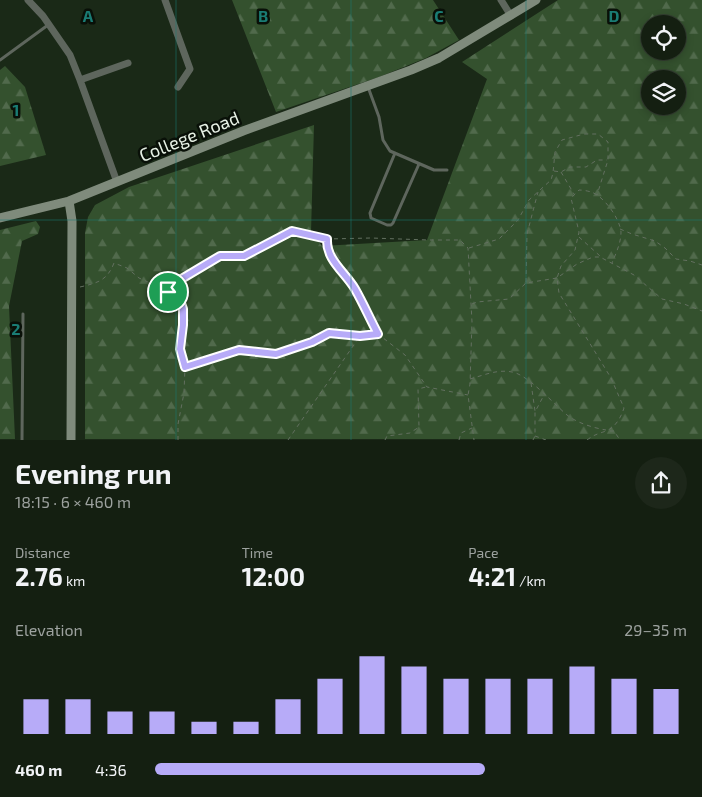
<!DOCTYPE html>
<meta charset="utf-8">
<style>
:root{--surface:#141f11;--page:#1d271a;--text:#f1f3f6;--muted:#9da29f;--line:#333d31;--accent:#b7abf8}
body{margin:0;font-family:"Exo 2",sans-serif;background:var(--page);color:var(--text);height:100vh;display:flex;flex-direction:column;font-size:19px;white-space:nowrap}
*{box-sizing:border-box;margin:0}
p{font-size:16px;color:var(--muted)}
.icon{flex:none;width:28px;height:28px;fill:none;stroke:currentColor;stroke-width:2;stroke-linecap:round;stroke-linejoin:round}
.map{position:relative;height:440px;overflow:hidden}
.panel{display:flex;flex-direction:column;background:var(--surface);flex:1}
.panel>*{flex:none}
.controls{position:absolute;left:641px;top:15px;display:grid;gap:10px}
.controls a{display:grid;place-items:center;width:45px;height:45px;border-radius:50%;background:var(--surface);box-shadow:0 2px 8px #0003,0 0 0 1px var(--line);font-size:25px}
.pin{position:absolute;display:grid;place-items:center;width:42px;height:42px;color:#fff;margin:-21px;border:2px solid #fff;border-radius:50%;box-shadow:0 1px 5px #0007}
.round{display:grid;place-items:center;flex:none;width:52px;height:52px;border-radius:26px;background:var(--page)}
.overview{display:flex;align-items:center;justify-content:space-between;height:85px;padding:0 15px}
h1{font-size:28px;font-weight:700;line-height:38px}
.figures{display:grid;grid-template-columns:repeat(3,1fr);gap:8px;height:85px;padding:5px 15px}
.figures div{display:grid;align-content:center}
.figures b{font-size:25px;font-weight:700}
.figures small{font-size:14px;font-weight:400}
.figures p{font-size:14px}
.chart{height:140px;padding:10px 15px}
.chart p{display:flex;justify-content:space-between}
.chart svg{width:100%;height:90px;margin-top:5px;stroke:var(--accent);stroke-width:6}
ul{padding:0 15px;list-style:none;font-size:16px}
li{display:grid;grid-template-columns:80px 60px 1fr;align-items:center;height:38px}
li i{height:12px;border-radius:6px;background:var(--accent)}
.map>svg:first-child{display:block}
.forest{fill:url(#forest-firs);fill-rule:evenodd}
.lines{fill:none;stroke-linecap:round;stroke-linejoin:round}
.path{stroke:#637060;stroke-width:1;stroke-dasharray:4 4;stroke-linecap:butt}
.lane{stroke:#5e665d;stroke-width:3}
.street{stroke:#5e665d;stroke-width:7}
.secondary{stroke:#7f8b7c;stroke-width:9}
.route-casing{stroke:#fff;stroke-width:10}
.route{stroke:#b7abf8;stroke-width:6}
.grid{fill:none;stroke:#1a7c74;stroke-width:1;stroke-opacity:0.55}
.labels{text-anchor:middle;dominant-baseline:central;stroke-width:5;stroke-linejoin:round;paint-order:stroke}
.street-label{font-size:18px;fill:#e7f1e5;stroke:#091008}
.grid-label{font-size:16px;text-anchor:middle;font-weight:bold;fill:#1a7c74;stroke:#091008;stroke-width:5;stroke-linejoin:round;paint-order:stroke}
</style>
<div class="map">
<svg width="702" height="440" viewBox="0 0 702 440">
<defs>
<pattern id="forest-firs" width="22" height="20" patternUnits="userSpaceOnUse" patternTransform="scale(1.25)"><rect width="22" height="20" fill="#34512e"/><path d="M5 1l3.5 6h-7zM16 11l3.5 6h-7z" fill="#516a4c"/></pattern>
</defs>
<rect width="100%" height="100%" fill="#1a2917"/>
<!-- forest -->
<path class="forest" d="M232,0H433L459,40L426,58L379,77L276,112Z
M558,0H702V439H85V233L88,217L95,205L129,187L314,125L311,232L322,246L427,240L487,79L462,62ZM650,24H678V51H650ZM650,79H678V106H650Z
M5,66L25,87L46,155L0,166V70Z
M36,221L40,227L38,234L22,241L9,306L15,439H0V230Z"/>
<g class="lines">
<!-- path -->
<path class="path" d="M554,171L561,172L570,167H586L597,160H607
M561,172L574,194
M620,229L632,234L655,241L665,248L676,259L690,261L702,265
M579,237L600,256
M327,240V242L333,261L351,282L378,334
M469,248L499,239L518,220L529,200L551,180L553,173L555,152L562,140L584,134H598L608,142V160L597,195
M526,282L527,234L538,192
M80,287C97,283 107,281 114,263L127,268L139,278L168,291L180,300L183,309V325L180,349L185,366
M168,291L178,281L220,256H244L292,231L327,239L371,238L429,240H460L468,248L472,322L470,384L468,395L474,440
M472,304L477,302L509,299L526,283L557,278L577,264L593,257H600L634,275L662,299L684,304L702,311
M470,379C484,375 498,369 512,372C527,374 554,404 567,415C577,423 594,428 606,430
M531,383L535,411
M610,431H614L620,440
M535,436L546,440
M178,440V424L184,393L185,367L239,350L276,354L312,342L329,333L359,336
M288,440L360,336L378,334L405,355L427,387L468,395
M385,440L387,436L410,433L419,427L418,389L426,387
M459,440L461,433L472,428
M533,440L535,436V412L544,395
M587,440C595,434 598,434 606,431C616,427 621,417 624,408L611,378L559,293L557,278L561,266L575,250L579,232L571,198L579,190C583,190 588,191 591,192C604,196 620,219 621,232C621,243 616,253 612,263"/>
<!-- lane -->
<path class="lane" d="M0,60L48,25
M368,87L379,117L383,140L390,151L434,170H447
M395,153L370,213L371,218L387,225H391L393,223L419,164
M22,440L23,314"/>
<!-- street -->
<path class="street" d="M28,0L43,16L70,55L80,80L117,182
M165,0L190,69L178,87
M501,0L511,16
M80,80L128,63"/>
<!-- secondary -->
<path class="secondary" d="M69,201L72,221L71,440
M0,218L69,201L243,131L411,70L439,58L536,0"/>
</g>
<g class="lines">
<!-- route casing -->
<g class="route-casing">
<path id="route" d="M292,231L327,239C326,260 345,272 355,289C363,303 370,319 378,334L360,336L329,333L312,342L276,354L239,350L185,367L180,349L183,325V309L180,300L168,292L178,281L220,256H244Z"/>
</g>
<!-- route -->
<use href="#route" class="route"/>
</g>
<!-- grid -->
<path class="grid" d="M176,0V440M351,0V440M526,0V440M0,220H702"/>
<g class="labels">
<!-- street labels -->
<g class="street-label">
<text transform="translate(189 136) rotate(-22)">College Road</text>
</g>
</g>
<g class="grid-label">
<text x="88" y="22">A</text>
<text x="263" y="22">B</text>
<text x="439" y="22">C</text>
<text x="614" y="22">D</text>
<text x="16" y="116">1</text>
<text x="16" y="335">2</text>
</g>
</svg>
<div class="controls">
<a><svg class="icon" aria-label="locate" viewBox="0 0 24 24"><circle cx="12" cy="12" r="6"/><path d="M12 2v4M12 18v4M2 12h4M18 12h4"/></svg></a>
<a><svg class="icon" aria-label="layers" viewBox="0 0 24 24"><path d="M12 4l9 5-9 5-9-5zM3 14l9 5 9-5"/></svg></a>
</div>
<div class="pin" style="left:168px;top:292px;background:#1e9e55"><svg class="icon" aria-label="arrive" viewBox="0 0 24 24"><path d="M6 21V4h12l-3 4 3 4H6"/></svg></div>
</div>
<section class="panel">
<div class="overview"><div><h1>Evening run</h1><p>18:15 · 6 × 460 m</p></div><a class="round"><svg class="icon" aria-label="share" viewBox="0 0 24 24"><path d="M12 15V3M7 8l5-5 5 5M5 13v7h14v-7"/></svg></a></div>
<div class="figures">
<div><p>Distance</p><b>2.76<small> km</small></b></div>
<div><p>Time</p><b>12:00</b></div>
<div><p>Pace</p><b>4:21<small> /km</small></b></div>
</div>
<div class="chart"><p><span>Elevation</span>29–35 m</p>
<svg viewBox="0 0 160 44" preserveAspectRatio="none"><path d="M5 44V27M15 44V27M25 44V33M35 44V33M45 44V38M55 44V38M65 44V27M75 44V17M85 44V6M95 44V11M105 44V17M115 44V17M125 44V17M135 44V11M145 44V17M155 44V22"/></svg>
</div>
<ul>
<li><b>460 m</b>4:36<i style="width:62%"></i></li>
</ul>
</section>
